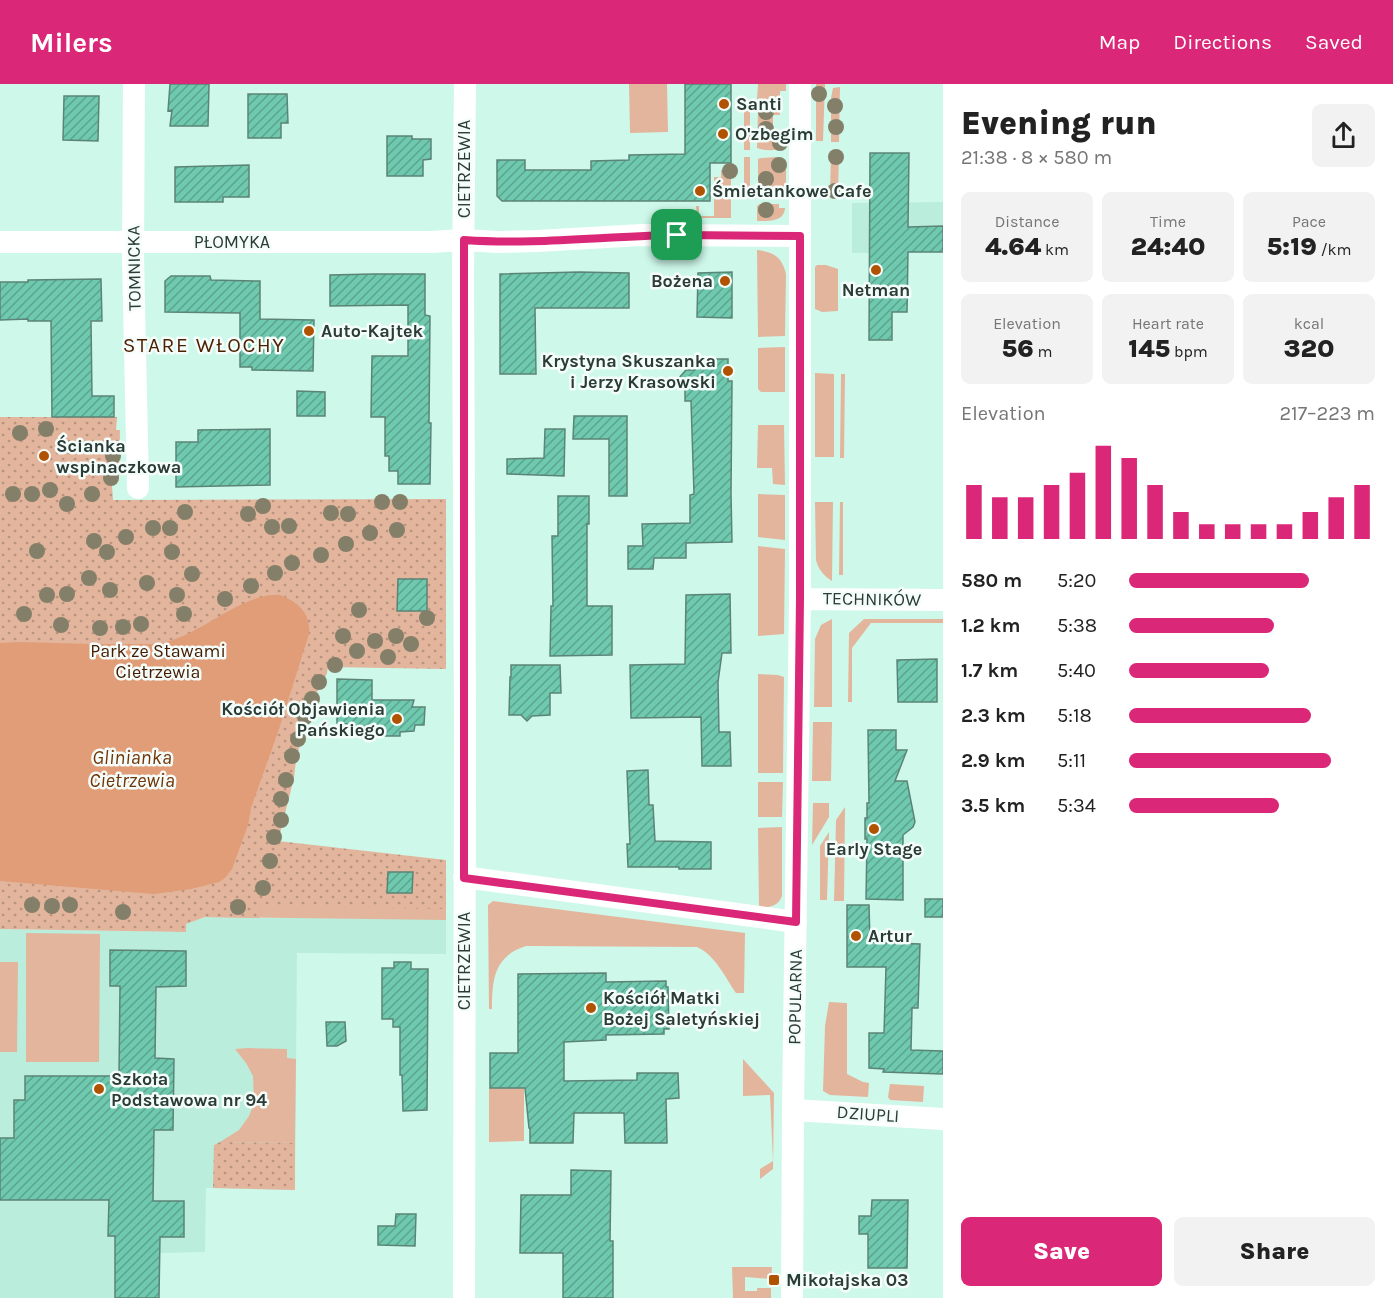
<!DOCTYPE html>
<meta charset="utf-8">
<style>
:root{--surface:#fff;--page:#f2f2f2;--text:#222;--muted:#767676;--accent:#db2777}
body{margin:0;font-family:Karla,sans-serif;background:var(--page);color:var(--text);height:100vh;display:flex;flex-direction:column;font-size:22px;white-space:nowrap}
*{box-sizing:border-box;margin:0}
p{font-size:20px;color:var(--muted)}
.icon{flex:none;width:33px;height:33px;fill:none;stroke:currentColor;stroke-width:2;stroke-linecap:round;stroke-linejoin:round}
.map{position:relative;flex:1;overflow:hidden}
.side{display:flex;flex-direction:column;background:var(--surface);width:450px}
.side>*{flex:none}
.pin{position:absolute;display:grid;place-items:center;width:51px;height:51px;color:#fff;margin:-26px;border-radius:12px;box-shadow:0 3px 9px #0006}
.round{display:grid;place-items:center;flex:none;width:63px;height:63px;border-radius:9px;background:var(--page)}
.summary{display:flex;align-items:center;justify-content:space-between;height:102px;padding:0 18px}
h1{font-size:33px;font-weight:800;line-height:45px}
.stats{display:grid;grid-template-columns:repeat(3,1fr);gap:9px;height:102px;padding:6px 18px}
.stats div{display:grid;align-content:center;border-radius:9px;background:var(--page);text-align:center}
.stats b{font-size:26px;font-weight:800}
.stats small{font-size:16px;font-weight:400}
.stats p{font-size:16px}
.chart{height:168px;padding:12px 18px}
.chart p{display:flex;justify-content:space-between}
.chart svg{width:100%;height:108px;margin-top:6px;stroke:var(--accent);stroke-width:6}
.primary-button{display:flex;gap:12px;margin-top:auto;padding:12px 18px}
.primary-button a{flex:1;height:69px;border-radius:9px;background:var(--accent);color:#fff;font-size:24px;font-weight:800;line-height:69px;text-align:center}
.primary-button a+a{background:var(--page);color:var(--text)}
ul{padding:0 18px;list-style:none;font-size:20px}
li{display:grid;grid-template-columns:96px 72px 1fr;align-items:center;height:45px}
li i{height:15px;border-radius:8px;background:var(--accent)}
header{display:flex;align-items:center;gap:36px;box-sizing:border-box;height:84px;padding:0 30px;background:var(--accent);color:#fff}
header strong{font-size:28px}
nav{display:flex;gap:33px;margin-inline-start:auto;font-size:21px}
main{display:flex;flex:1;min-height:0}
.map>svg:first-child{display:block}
.built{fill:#baeddb}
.green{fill:#e3b59c}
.park{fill:url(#park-dots)}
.water{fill:#e09d77}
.building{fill:url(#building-hatch);stroke:#5c8476;stroke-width:1.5}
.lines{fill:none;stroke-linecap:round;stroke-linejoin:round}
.minor{stroke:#fff;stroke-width:22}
.tree{fill:#837f69}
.route-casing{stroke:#fff;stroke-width:12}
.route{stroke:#db2777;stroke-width:8}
.poi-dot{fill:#b15200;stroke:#f5fdfa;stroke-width:2}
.labels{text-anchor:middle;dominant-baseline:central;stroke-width:5;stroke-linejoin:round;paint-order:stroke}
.poi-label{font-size:18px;font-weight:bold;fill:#2b3c36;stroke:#f5fdfa;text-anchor:start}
.street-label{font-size:18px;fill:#2b3c36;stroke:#f5fdfa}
.park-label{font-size:18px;fill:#451b00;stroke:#f5fdfa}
.water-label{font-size:20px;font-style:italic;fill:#723507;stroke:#f5fdfa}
.quarter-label{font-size:21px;letter-spacing:1.5px;fill:#4c1f00;stroke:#f5fdfa}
</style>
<header>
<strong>Milers</strong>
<nav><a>Map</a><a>Directions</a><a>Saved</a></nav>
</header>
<main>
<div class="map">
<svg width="943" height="1214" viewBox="0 0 943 1214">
<defs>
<pattern id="park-dots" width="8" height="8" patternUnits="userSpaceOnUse" patternTransform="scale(1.5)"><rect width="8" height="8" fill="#e3b59c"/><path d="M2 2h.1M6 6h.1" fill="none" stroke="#b89480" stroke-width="1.8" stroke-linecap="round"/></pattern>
<pattern id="building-hatch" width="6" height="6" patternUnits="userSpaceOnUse" patternTransform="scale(1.5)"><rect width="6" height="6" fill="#6fc9ae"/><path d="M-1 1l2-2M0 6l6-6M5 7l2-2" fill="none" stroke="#5ba48e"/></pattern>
</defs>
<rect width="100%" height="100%" fill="#cef9ea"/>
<!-- built -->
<path class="built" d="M943,118V168L852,169V119Z
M446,825V870L297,869L295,1106L206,1104L205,1168L115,1170V1214H0V845L186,848V840L205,833L259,834Z"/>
<!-- green -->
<path class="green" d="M629,0H667L668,48L630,49Z
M758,0H786V7H780V14L777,17H760L757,15Z
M816,0H825L823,57H816Z
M840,3L839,58H831V14L833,4Z
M744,24H750V66H744Z
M760,24H777L780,27V31H773V53H782V64C776,67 764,67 757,64L758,26Z
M831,69H839L838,110H830Z
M744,73H750V113H744Z
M776,73L780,76H786V109L780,110L779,113H760L758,111V75L761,74Z
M721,86H731V134H697L696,122H699V132H714V93H721Z
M760,120H779V124H785C784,138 769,137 757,137V122Z
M757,166C774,168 782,173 786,190L785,252L758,253Z
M817,181H826L838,185V227L822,228L815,225V183Z
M785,263V308H761L758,305V264Z
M815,289L834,290V373H815Z
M841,290H845L844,374H840Z
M758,341H784L785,401L773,400L772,384H757Z
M758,410L785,411V456L758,453Z
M815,418H833L832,497C824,492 818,485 816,476Z
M840,418H843V491H839Z
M758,462L785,465L784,550L758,552Z
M832,535V623H814L815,555L821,541Z
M864,535H943V539H871L852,564V618H848L849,549Z
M758,590L778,591L784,593L783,689H758Z
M813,638H832L831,697H812Z
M758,698H783L782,733H758Z
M813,719H829V733L812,761Z
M845,723L844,817H834L836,736Z
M782,743V812C778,823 769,823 759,824L758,744Z
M829,748L827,816H820V762Z
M446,816V836L205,833L239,820Z
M493,817L745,849L744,909H736C725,893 715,871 697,863L526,862C494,872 492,896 492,925H489L488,821Z
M26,849L100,850L99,978H26Z
M0,878H18L17,968H0Z
M829,918L847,919V990L863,998L869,999L868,1013L830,1011L823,1007L825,942Z
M247,964L287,965V974L296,975L295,1059L220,1058L239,1046L249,1032L254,1019L253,992L246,979L235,965Z
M743,975L774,1009L773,1085L760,1095V1085L773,1077L770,1011L743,1012Z
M890,1000L924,1002L923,1018L890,1016L888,1013Z
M489,1004H524V1057L489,1058Z
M732,1183H772L771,1195L745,1193V1207H757V1204H771V1214H733Z"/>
<!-- park -->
<path class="park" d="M0,333H117L116,346H120L119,394L112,401L113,416L446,415V585L328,583L327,589L310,622L296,676L294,694L278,757L446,776V825L260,822V834L205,833L186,840V848L0,845Z
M220,1058L295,1059V1106L213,1104L214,1061Z"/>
<!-- water -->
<path class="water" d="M280,511C298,518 311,529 309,550L279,645L251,724L248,741L232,785L225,794L219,798L191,805L154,810L0,797V559L20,558L91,560H158C196,553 225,523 261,513C267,511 274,511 280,511Z"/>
<!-- building -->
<path class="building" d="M170,0H209L208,42H170L172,26L168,27Z
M685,0H731V79H710V117H502L497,112V76H525V86H591V77L629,76V71L685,70Z
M248,10H287L288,39H281V54H248Z
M64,12H99L98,57L63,56Z
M387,52H412V55H431V75L423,76V92H387Z
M870,69H909L908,143L943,142V168H908L907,228H892V256H869Z
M249,81V113H223V118H175V83Z
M579,188L629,189V224H535L536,290H500V190Z
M732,188V234L697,233L698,189Z
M373,190H425V231L430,232L429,339H431L430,400H398V387H389V372H385V333H371L372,272H408V221L330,222V191Z
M171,192H210L211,196L260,197V235L314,236L313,287L252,286V283H240V229L165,228V197Z
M101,195L102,237H91L92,312H114V333H52L51,237H28V235L0,236V198H28V196Z
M694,275H728V297H732L731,410L732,458L686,459V474H654L653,485H628V462H643L642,440L690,439V411L694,410L691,317H685V304L677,296L686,286H694Z
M297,307L325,308V332H297Z
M574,332H627V412H609V355H573Z
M270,345V401L176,403V358H198V346Z
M545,345H565L564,392L507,390V375L544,374Z
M558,412H589V440H587V522H612V571L550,572L551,522H553L552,452H558Z
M398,495H427V527H397Z
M730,510L731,569H722L718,598L719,648H730L731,682H702L701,633L631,634L630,581L685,580L686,511Z
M937,575V618H898L897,576Z
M511,581H560L561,609H550V631L532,632L527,637L521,631H509L510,593H511Z
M337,595L372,596V616H414L412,623H425L424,641H415L414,647L400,648V652H383V648H370L368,646V642L347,643V640L337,639Z
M868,646H896V666H907L895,697H907L915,738L913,743L903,751V816L866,815L867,755H865V734H867V719H869Z
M648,686L649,721H653L655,757L711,758V785H679V783H628L627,760H630L627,687Z
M388,788H413L412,809H387Z
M925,815H943V833H925Z
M847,821H869L870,858L920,860L918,924H912L911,966L943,967V990L883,988L884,985L869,984V949H884L886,883H847Z
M110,866L186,867V902L156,903L155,974L174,975L173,1046H154L153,1117H184V1153H160L159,1214H115V1152H108L109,1116H0V1054H14V1016H25V992H119L120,902H110Z
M394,878H411V885H428L427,1026L403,1027L402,991H400V943H393V935H382V884H394Z
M606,889V898L666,897V903H668L669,945H664V950L606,951V956L564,958V997L637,996V989H678L679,1014L666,1015L667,1059H625L624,1029H574L573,1059H530V1044H529L525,1004H490V969H518V890Z
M326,938H345L346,957L337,962H327Z
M571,1086L611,1087L610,1157H613V1214H563V1169H520L521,1111H571Z
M872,1116H908L907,1184H868V1150H859V1132H871Z
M396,1130H416L415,1162L378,1161V1142H395Z"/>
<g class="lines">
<!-- minor -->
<path class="minor" d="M134,0L133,172L138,404
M0,158H430L464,156L498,158L537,157L642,151L800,152
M800,515L943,516
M464,793L796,838
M793,1026L943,1035
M464,1214L465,644L463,191L465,0
M792,1214L793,1026L800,515V0"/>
</g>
<!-- trees -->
<g class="tree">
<circle cx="819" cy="10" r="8"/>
<circle cx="835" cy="22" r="8"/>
<circle cx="766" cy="28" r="8"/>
<circle cx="836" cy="43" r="8"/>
<circle cx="766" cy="45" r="8"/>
<circle cx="780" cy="59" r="8"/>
<circle cx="836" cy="73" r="8"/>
<circle cx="779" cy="81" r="8"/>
<circle cx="730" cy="87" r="8"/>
<circle cx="766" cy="95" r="8"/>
<circle cx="835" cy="107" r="8"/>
<circle cx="766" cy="126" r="8"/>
<circle cx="46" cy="345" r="8"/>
<circle cx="20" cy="349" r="8"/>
<circle cx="113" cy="372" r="8"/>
<circle cx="111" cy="394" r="8"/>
<circle cx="50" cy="406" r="8"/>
<circle cx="13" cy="410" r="8"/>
<circle cx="32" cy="410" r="8"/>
<circle cx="92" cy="410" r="8"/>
<circle cx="382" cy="418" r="8"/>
<circle cx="400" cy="418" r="8"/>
<circle cx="67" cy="420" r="8"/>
<circle cx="263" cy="422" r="8"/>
<circle cx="185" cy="428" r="8"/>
<circle cx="331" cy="429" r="8"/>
<circle cx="248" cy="430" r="8"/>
<circle cx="348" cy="430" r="8"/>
<circle cx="289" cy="442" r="8"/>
<circle cx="272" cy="443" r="8"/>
<circle cx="153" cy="444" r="8"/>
<circle cx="170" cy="444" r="8"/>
<circle cx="397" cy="446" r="8"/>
<circle cx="370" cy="449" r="8"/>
<circle cx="126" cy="453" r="8"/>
<circle cx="94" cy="457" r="8"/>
<circle cx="346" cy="460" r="8"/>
<circle cx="37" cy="467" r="8"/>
<circle cx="107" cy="468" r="8"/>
<circle cx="172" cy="468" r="8"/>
<circle cx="321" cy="471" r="8"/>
<circle cx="292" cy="479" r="8"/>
<circle cx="275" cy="489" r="8"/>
<circle cx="192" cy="490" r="8"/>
<circle cx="89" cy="494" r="8"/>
<circle cx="147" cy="499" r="8"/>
<circle cx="251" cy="502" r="8"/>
<circle cx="110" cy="506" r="8"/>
<circle cx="67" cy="510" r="8"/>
<circle cx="47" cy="511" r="8"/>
<circle cx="177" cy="511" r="8"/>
<circle cx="225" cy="515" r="8"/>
<circle cx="359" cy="526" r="8"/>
<circle cx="24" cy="530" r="8"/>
<circle cx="184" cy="530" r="8"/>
<circle cx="427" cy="534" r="8"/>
<circle cx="141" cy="540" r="8"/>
<circle cx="61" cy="541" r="8"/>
<circle cx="123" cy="543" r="8"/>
<circle cx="100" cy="544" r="8"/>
<circle cx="343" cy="552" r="8"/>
<circle cx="396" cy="552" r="8"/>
<circle cx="375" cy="557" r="8"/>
<circle cx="411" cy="560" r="8"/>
<circle cx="357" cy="567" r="8"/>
<circle cx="388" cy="573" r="8"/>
<circle cx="335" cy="581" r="8"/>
<circle cx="319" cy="598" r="8"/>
<circle cx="312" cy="615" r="8"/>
<circle cx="305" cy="633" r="8"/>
<circle cx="298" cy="655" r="8"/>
<circle cx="292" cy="672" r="8"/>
<circle cx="286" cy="696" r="8"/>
<circle cx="281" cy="715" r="8"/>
<circle cx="281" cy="736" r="8"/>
<circle cx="274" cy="753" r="8"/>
<circle cx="270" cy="777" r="8"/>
<circle cx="263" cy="804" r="8"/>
<circle cx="32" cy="821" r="8"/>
<circle cx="70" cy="821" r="8"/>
<circle cx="52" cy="822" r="8"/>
<circle cx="238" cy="823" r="8"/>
<circle cx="123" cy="828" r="8"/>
</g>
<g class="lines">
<!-- route casing -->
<g class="route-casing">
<path id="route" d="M677,151L800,152V515L796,838L464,794V156C535,161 606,152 677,151Z"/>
</g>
<!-- route -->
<use href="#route" class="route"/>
</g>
<!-- markers -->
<g class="poi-dot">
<circle cx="724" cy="20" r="6"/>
<circle cx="723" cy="50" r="6"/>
<circle cx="700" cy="107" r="6"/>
<circle cx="876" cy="186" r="6"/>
<circle cx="725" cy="197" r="6"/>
<circle cx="309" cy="247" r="6"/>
<circle cx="728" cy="287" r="6"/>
<circle cx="44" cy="372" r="6"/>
<circle cx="397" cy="635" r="6"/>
<circle cx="874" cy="745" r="6"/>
<circle cx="856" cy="852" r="6"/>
<circle cx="591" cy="924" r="6"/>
<circle cx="99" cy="1005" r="6"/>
<rect x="768" y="1190" width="12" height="12" rx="3"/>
</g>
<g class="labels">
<!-- poi labels -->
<g class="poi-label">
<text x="736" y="20">Santi</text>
<text x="735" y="50">O'zbegim</text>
<text x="712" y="107">Śmietankowe Cafe</text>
<text x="713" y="197" text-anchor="end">Bożena</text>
<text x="876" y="206" text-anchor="middle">Netman</text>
<text x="321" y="247">Auto-Kajtek</text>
<text x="716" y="277" text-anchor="end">Krystyna Skuszanka<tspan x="716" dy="21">i Jerzy Krasowski</tspan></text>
<text x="56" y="362">Ścianka<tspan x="56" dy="21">wspinaczkowa</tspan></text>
<text x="385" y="625" text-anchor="end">Kościół Objawienia<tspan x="385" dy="21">Pańskiego</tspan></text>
<text x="874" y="765" text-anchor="middle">Early Stage</text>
<text x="868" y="852">Artur</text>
<text x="603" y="914">Kościół Matki<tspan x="603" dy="21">Bożej Saletyńskiej</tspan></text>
<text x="111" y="995">Szkoła<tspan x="111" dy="21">Podstawowa nr 94</tspan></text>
<text x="786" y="1196">Mikołajska 03</text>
</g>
<!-- street labels -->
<g class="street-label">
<text transform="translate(464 85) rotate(-90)">CIETRZEWIA</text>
<text x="232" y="158">PŁOMYKA</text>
<text transform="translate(134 184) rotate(-91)">TOMNICKA</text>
<text transform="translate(872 515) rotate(1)">TECHNIKÓW</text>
<text transform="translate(464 877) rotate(-90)">CIETRZEWIA</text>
<text transform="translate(795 913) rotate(-89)">POPULARNA</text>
<text transform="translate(868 1030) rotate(4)">DZIUPLI</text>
</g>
<!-- park labels -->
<g class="park-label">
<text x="158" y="567">Park ze Stawami<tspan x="158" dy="21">Cietrzewia</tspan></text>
</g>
<!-- water labels -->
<g class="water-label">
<text x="132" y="673">Glinianka<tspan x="132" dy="23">Cietrzewia</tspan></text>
</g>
<!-- quarter labels -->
<g class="quarter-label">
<text x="204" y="261">STARE WŁOCHY</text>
</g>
</g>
</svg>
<div class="pin" style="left:677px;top:151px;background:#1e9e55"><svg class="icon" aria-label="arrive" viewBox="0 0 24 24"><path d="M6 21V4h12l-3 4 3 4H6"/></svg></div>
</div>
<section class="side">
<div class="summary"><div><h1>Evening run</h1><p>21:38 · 8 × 580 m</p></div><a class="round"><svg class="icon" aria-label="share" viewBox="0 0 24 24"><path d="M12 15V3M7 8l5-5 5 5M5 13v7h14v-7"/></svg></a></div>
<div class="stats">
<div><p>Distance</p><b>4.64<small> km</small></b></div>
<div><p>Time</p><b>24:40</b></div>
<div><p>Pace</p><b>5:19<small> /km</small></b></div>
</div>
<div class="stats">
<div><p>Elevation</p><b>56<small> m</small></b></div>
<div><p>Heart rate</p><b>145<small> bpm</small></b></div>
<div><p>kcal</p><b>320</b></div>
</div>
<div class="chart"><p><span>Elevation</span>217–223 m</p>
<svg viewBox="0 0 160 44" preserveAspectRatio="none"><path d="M5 44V22M15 44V27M25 44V27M35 44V22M45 44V17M55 44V6M65 44V11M75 44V22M85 44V33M95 44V38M105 44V38M115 44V38M125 44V38M135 44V33M145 44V27M155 44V22"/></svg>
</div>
<ul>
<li><b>580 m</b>5:20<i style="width:73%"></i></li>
<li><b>1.2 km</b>5:38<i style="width:59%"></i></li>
<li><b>1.7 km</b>5:40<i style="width:57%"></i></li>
<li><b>2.3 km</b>5:18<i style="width:74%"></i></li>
<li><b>2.9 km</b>5:11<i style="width:82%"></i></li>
<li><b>3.5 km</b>5:34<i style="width:61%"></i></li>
</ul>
<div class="primary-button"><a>Save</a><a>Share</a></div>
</section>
</main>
